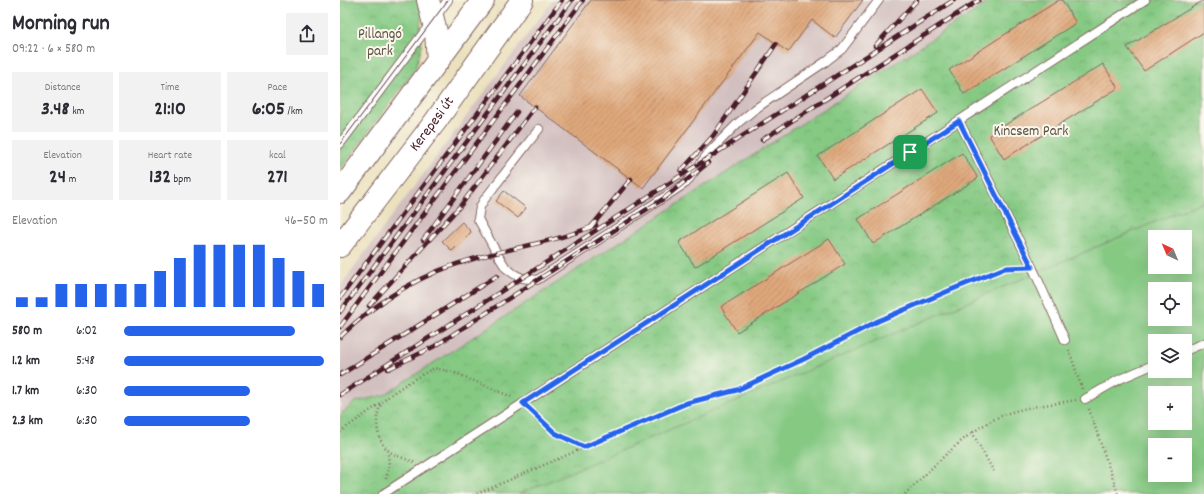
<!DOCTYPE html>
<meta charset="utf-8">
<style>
:root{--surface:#fff;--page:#f2f2f3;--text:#2b2b33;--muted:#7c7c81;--accent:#2563eb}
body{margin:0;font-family:Dekko,sans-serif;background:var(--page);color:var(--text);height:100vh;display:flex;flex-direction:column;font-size:15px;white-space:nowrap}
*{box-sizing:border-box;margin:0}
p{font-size:13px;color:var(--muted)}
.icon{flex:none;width:22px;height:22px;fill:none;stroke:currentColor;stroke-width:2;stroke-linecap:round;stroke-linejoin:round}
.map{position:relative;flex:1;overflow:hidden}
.sheet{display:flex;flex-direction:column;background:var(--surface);width:340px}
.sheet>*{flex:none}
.needle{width:26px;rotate:316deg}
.tools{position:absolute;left:808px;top:230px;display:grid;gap:8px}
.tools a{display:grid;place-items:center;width:44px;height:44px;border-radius:0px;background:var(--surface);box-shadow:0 4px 16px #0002;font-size:20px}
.pin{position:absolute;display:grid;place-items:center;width:34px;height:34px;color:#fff;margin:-17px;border-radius:8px;box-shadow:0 2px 6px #0006}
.round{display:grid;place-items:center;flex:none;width:42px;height:42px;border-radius:0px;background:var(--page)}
.summary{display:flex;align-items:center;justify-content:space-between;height:68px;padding:0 12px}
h1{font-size:22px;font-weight:800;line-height:30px}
.metrics{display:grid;grid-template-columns:repeat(3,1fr);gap:6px;height:68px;padding:4px 12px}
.metrics div{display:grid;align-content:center;border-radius:0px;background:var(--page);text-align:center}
.metrics b{font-size:20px;font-weight:800}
.metrics small{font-size:11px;font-weight:400}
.metrics p{font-size:11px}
.chart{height:112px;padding:8px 12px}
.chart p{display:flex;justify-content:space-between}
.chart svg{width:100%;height:72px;margin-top:4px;stroke:var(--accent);stroke-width:6}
ul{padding:0 12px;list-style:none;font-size:13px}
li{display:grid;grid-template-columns:64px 48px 1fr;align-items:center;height:30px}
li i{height:10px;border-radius:5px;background:var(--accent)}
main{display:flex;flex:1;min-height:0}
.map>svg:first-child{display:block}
.industrial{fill:#d2bfc0}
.green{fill:#85c983;stroke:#687457;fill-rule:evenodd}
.park{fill:url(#park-crowns);stroke:#687457}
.building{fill:url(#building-hatch)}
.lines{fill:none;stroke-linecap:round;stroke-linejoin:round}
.service-casing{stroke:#82635e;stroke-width:10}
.primary-casing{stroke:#82635e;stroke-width:24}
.path{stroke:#82635e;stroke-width:2.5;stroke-dasharray:1 3;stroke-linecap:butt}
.service{stroke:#fff;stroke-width:8}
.primary{stroke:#fff;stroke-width:22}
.tram{stroke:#4a1f2b;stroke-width:1}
.rail-casing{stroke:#4a1f2b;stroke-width:4.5}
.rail{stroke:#fbf7ec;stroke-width:3;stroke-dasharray:9;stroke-linecap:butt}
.route-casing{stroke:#fff;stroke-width:8}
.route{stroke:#2563eb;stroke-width:5}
.labels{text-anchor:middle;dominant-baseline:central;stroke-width:4;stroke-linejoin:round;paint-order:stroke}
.park-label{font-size:15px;fill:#5c5245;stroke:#fbf7ec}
.street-label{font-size:15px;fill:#4a1f2b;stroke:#fbf7ec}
</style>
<main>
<section class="sheet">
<div class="summary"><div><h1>Morning run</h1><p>09:22 · 6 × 580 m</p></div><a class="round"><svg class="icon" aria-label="share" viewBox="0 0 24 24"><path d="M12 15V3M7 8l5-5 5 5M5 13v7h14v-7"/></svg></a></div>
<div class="metrics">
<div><p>Distance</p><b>3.48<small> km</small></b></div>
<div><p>Time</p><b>21:10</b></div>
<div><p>Pace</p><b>6:05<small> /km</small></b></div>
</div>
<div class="metrics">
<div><p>Elevation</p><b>24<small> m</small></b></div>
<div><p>Heart rate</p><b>132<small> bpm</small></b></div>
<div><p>kcal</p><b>271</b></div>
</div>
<div class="chart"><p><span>Elevation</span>46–50 m</p>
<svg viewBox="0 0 160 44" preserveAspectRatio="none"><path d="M5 44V38M15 44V38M25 44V30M35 44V30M45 44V30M55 44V30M65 44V30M75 44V22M85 44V14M95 44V6M105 44V6M115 44V6M125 44V6M135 44V14M145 44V22M155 44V30"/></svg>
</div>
<ul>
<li><b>580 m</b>6:02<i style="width:84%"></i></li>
<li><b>1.2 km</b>5:48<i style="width:98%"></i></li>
<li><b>1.7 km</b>6:30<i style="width:62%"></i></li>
<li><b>2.3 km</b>6:30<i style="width:62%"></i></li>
</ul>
</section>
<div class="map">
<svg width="864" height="494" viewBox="0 0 864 494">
<defs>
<pattern id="park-crowns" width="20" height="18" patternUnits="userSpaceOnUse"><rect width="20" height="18" fill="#85c983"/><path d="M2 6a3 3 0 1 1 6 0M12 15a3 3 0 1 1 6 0" fill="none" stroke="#74ac71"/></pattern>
<pattern id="building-hatch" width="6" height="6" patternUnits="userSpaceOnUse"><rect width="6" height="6" fill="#dfa87c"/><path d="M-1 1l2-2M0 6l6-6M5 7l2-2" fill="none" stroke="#b78866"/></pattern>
</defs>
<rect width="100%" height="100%" fill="#fbf7ec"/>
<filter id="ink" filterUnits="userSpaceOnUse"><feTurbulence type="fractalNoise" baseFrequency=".025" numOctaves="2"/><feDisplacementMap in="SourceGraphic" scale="8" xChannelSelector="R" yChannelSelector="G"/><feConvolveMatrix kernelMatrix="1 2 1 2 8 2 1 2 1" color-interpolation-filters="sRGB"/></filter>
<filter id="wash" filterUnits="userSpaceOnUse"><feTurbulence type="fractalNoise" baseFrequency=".012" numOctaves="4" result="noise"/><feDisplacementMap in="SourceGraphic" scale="16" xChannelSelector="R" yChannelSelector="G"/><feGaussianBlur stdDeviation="0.9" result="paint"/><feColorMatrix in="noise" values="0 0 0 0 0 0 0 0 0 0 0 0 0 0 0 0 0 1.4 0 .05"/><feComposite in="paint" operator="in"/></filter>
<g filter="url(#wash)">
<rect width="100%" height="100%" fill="#ebe1be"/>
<!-- industrial -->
<path class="industrial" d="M213,0H652L44,395L15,402L0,415V286Z"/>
<!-- green -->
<path class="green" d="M864,201V494H179L241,466ZM815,237H845V267H815ZM815,289H845V319H815ZM815,341H845V371H815ZM815,393H845V423H815ZM815,445H845V475H815Z"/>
<!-- park -->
<path class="park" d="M0,0H78L82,12L80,28L82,46L75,70L0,170Z
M652,0H864V201L179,494H0V415L15,402L44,395Z"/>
<g id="blocks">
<!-- building -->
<path class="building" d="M251,0H523L495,38L472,20L448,52L420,32L303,188L180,96Z
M719,0H722L736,23L624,94L609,70Z
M864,0V32L804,71L787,47Z
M763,64L778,88L664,159L649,135Z
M582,89L598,113L493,179L478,156Z
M622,153L638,178L533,244L518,219Z
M448,173L464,198L355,267L339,242Z
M164,191L186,208L178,218L156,201Z
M122,222L131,232L112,251L102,241Z
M489,239L505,264L397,332L381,307Z"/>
</g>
</g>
<g filter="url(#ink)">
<use href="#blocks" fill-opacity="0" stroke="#82635e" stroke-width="1"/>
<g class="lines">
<!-- service casing -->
<g class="service-casing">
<path id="service" d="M619,121L695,273L725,340
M199,129L144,200L140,207L138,219L159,257L166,268L174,274L182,278L197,280L346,183L370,151L398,123L415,109L485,62L502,49L539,0
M0,144L108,0
M845,351L864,343
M745,399L780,379L815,364
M43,494L805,0"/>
</g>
<!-- primary casing -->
<g class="primary-casing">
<g id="primary">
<path d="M88,0L96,32L98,61"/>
<path d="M0,192L143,0"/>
<path id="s1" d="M0,246L95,122L182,0"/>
</g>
</g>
<!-- path -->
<path class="path" d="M729,350L742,389
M749,409L778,494
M191,410L215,433L244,447
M0,432L42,402
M632,432L654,472
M74,462C66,459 55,456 49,451C36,441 33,414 43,402C51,392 81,375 94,368L113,372L172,397
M46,479L49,466L48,451
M137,494L347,403L397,390L464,359L538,321L613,289L665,268H682
M565,494C594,467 622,434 659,417C683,406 710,405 736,400"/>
<!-- service -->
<use href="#service" class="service"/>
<!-- primary -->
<use href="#primary" class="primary"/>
<!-- tram -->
<path class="tram" d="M0,144L108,0"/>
<!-- rail casing -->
<g class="rail-casing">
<path id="rail" d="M535,46L577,0
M422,140L639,0
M341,171L373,136L436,44
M250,228L291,179
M83,240L177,112
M0,298L222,0
M29,306L121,205L195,107
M0,312L232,0
M0,327L243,0
M0,337C37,301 82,273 133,259C174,247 216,242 256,225
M48,369L95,346L323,199L368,163
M0,375L157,276
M0,395L614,0"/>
</g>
<!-- rail -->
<use href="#rail" class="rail"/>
</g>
</g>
<g class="lines" filter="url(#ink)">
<!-- route casing -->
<g class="route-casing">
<path id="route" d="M619,121L692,267L665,268L613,289L538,321L464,359L397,390L347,403L244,447L215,433L183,403Z"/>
</g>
<!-- route -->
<use href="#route" class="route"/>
</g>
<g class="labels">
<!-- park labels -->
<g class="park-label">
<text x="40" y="35">Pillangó<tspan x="40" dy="17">park</tspan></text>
<text x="691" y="132">Kincsem Park</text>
</g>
<!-- street labels -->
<g class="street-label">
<text stroke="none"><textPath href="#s1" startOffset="153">Kerepesi út</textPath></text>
</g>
</g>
</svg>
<div class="tools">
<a><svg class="needle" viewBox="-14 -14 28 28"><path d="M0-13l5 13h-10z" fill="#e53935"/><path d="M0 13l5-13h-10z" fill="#7c7c81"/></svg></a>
<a><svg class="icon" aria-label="locate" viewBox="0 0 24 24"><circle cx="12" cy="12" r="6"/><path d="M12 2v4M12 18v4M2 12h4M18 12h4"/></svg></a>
<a><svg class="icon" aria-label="layers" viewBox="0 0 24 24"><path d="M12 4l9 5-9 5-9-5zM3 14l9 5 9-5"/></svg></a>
<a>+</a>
<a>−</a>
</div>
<div class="pin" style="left:570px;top:152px;background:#1e9e55"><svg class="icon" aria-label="arrive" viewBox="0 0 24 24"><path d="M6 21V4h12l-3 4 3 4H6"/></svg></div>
</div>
</main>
